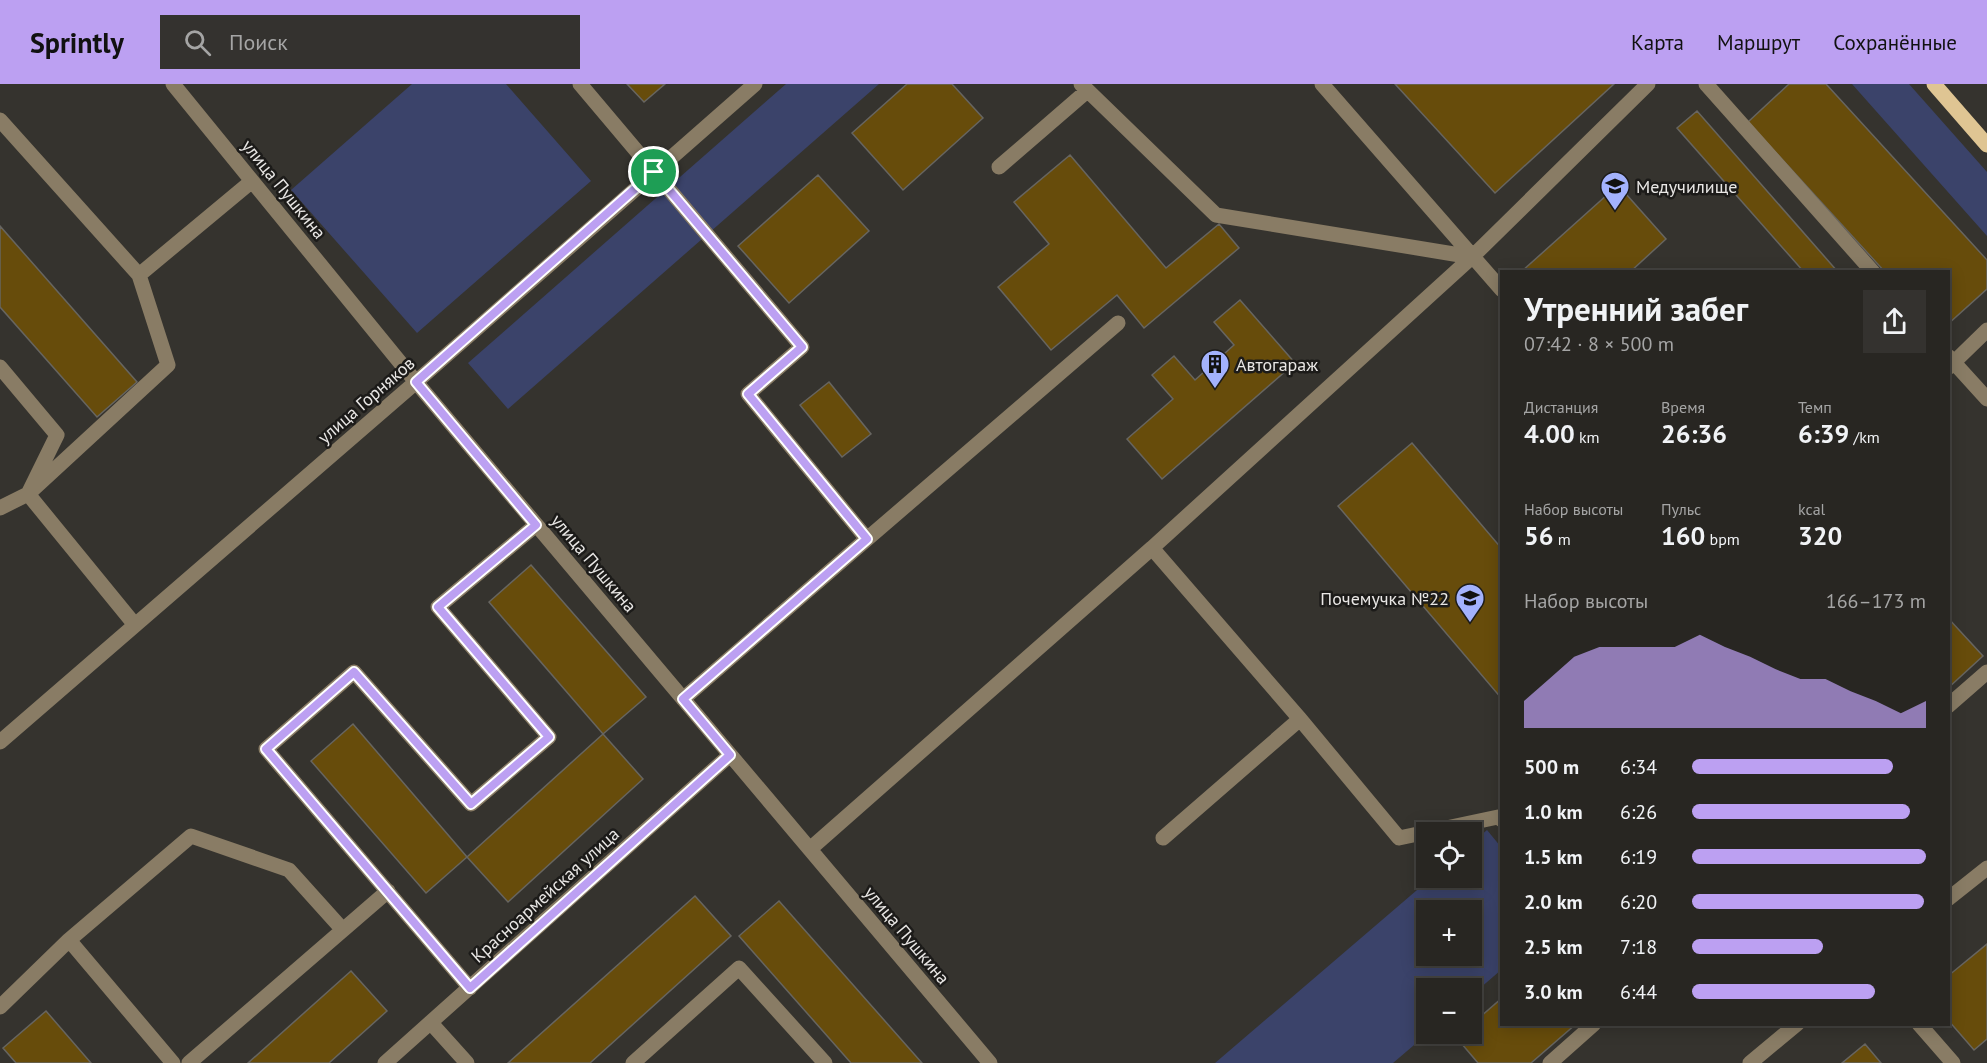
<!DOCTYPE html>
<html lang="ru">
<meta charset="utf-8">
<style>
:root{--surface:#282622;--page:#34322f;--text:#f1f3f6;--muted:#a5a5a5;--line:#444340;--accent:#bca0f2}
body{margin:0;font-family:"PT Sans",sans-serif;background:var(--page);color:var(--text);height:100vh;display:flex;flex-direction:column;font-size:22px;white-space:nowrap}
*{box-sizing:border-box;margin:0}
p{font-size:20px;color:var(--muted)}
.icon{flex:none;width:33px;height:33px;fill:none;stroke:currentColor;stroke-width:2;stroke-linecap:round;stroke-linejoin:round}
.map{position:relative;flex:1;overflow:hidden}
.details{position:absolute;left:1500px;top:186px;width:450px;height:756px;display:flex;flex-direction:column;background:var(--surface);border-radius:0px;box-shadow:0 3px 15px #0003,0 0 0 2px var(--line)}
.details>*{flex:none}
.buttons{position:absolute;left:1416px;top:738px;display:grid;gap:12px}
.buttons a{display:grid;place-items:center;width:66px;height:66px;border-radius:0px;background:var(--surface);box-shadow:0 3px 15px #0003,0 0 0 2px var(--line);font-size:30px}
.pin{position:absolute;display:grid;place-items:center;width:51px;height:51px;color:#fff;margin:-26px;border:3px solid #fff;border-radius:50%;box-shadow:0 2px 6px #0007}
.round{display:grid;place-items:center;flex:none;width:63px;height:63px;border-radius:0px;background:var(--page)}
.headline{display:flex;align-items:center;justify-content:space-between;height:102px;padding:0 24px}
h1{font-size:33px;font-weight:700;line-height:45px}
.metrics{display:grid;grid-template-columns:repeat(3,1fr);gap:9px;height:102px;padding:6px 24px}
.metrics div{display:grid;align-content:center}
.metrics b{font-size:26px;font-weight:700}
.metrics small{font-size:16px;font-weight:400}
.metrics p{font-size:16px}
.chart{height:168px;padding:12px 24px}
.chart p{display:flex;justify-content:space-between}
.chart svg{width:100%;height:108px;margin-top:6px;fill:var(--accent);opacity:.7}
ul{padding:0 24px;list-style:none;font-size:20px}
li{display:grid;grid-template-columns:96px 72px 1fr;align-items:center;height:45px}
li i{height:15px;border-radius:8px;background:var(--accent)}
header{display:flex;align-items:center;gap:36px;box-sizing:border-box;height:84px;padding:0 30px;background:var(--accent);color:#111}
header strong{font-size:28px}
nav{display:flex;gap:33px;margin-inline-start:auto;font-size:21px}
.search{width:420px;height:54px;background:var(--page);display:flex;align-items:center;gap:15px;box-sizing:border-box;padding:0 21px;border-radius:0px;color:var(--muted);font-size:22px}
.map>svg:first-child{display:block}
.green{fill:#3b436a;fill-rule:evenodd}
.building{fill:#674c0b;stroke:#676560;stroke-width:1.5}
.lines{fill:none;stroke-linecap:round;stroke-linejoin:round}
.minor{stroke:#897c65;stroke-width:15}
.major{stroke:#dfc593;stroke-width:15}
.route-casing{stroke:#fff;stroke-width:12}
.route{stroke:#bca0f2;stroke-width:8}
.labels{text-anchor:middle;dominant-baseline:central;stroke-width:5;stroke-linejoin:round;paint-order:stroke}
.poi-label{font-size:18px;fill:#e9e7e5;stroke:#1c1b19;text-anchor:start}
.street-label{font-size:18px;fill:#e9e7e5;stroke:#1c1b19}
</style>
<header>
<strong>Sprintly</strong>
<div class="search"><svg class="icon" aria-label="search" viewBox="0 0 24 24"><circle cx="10" cy="10" r="6"/><path d="M15 15l6 6"/></svg>Поиск</div>
<nav><a>Карта</a><a>Маршрут</a><a>Сохранённые</a></nav>
</header>
<div class="map">
<svg width="1987" height="979" viewBox="0 0 1987 979">
<rect width="100%" height="100%" fill="#35332e"/>
<!-- green -->
<path class="green" d="M412,0H506L591,97L417,249L291,106Z
M786,0H879L508,325L468,279Z
M1852,0H1909L1987,88V152Z
M1487,746L1501,763V886L1472,911V904H1426L1427,950L1393,979H1215L1431,794H1472V759ZM1426,826H1472V872H1426Z"/>
<!-- building -->
<path class="building" d="M627,0H665L644,18Z
M907,0H952L983,34L903,106L852,49Z
M1395,0H1614L1495,109Z
M1789,0H1826L1987,176V205L1948,240V188H1885L1748,38Z
M1697,27L1838,188H1804L1677,44Z
M1070,71L1166,184L1219,140L1239,164L1144,244L1117,211L1051,266L998,203L1049,160L1014,118Z
M818,91L869,147L789,219L738,162Z
M1618,101L1666,155L1630,188H1521Z
M0,142L137,298L97,333L0,223Z
M1240,216L1295,279L1162,395L1127,355L1173,315L1152,291L1174,272L1195,296L1234,261L1214,238Z
M829,298L871,350L842,373L800,321Z
M1412,359L1502,465V615L1338,422Z
M531,481L646,613L603,650L489,518Z
M1948,534L1983,572L1948,604Z
M353,640L467,773L426,809L311,677Z
M603,650L643,695L508,818L467,773Z
M695,812L731,852L590,979H508Z
M779,817L922,979H851L739,852Z
M1987,860V955L1974,966L1948,936V892Z
M351,887L387,927L329,979H248Z
M1502,914V940H1576L1531,979H1478L1456,953L1460,950H1472V940Z
M46,927L91,979H16L3,964Z
M1865,960L1881,979H1842Z"/>
<g class="lines">
<!-- minor -->
<path class="minor" d="M173,0L416,298L990,979
M580,0L802,263L748,310L867,455L683,615
M1081,0L1216,131L1472,173L1648,0
M1322,0L1502,206
M1706,0L1873,188
M0,36L139,191L252,97
M999,83L1087,7
M1948,272L1987,315
M0,283L57,351L28,410L135,541
M1948,284L1987,246
M0,424L28,410L168,281L139,191
M867,455L1118,239
M1152,464L1472,173
M1948,622L1987,588
M0,658L416,298L755,0
M1163,754L1300,635
M810,765L1152,464L1300,635L1399,754L1498,733L1502,736
M1948,815L1987,784
M69,856L173,979
M470,904L266,665L354,588L471,720L549,653L438,523L536,441
M0,923L69,856L191,752L289,786L343,846
M431,939L467,979
M1919,940L1953,979
M189,979L388,807
M385,979L730,671
M633,979L739,884L825,979
M1550,979L1594,940
M1750,979L1797,940"/>
<!-- major -->
<path class="major" d="M1934,0L1987,61"/>
</g>
<g class="lines">
<!-- route casing -->
<g class="route-casing">
<path id="route" d="M654,88L802,263L748,310L867,455L683,615L730,671L470,904L266,665L354,588L471,720L549,653L438,523L536,441L416,298Z"/>
</g>
<!-- route -->
<use href="#route" class="route"/>
</g>
<!-- icons -->
<defs>
<g id="university-pin" transform="scale(1.5)"><path d="M0 17L-7.5 6A9.5 9.5 0 1 1 7.5 6Z" fill="#a3b2fd" stroke="#1c1b19"/><path d="M0-5L7-2L0 1L-7-2ZM-4 1L0 2.5L4 1V4Q0 6-4 4Z" fill="#111"/></g>
<g id="building-pin" transform="scale(1.5)"><path d="M0 17L-7.5 6A9.5 9.5 0 1 1 7.5 6Z" fill="#a3b2fd" stroke="#1c1b19"/><path d="M-4-6H4V6H1V3H-1V6H-4ZM-2.5-4.3h1.7v1.8h-1.7ZM.8-4.3h1.7v1.8H.8ZM-2.5-1h1.7V.8h-1.7ZM.8-1h1.7V.8H.8Z" fill="#111"/></g>
<g id="school-pin" transform="scale(1.5)"><path d="M0 17L-7.5 6A9.5 9.5 0 1 1 7.5 6Z" fill="#a3b2fd" stroke="#1c1b19"/><path d="M0-5L7-2L0 1L-7-2ZM-4 1L0 2.5L4 1V4Q0 6-4 4Z" fill="#111"/></g>
</defs>
<g fill-rule="evenodd">
<use href="#university-pin" x="1615" y="102"/>
<use href="#building-pin" x="1215" y="280"/>
<use href="#school-pin" x="1470" y="514"/>
</g>
<g class="labels">
<!-- poi labels -->
<g class="poi-label">
<text x="1636" y="102">Медучилище</text>
<text x="1236" y="280">Автогараж</text>
<text x="1449" y="514" text-anchor="end">Почемучка №22</text>
</g>
<!-- street labels -->
<g class="street-label">
<text transform="translate(284 105) rotate(51)">улица Пушкина</text>
<text transform="translate(366 316) rotate(-41)">улица Горняков</text>
<text transform="translate(594 479) rotate(50)">улица Пушкина</text>
<text transform="translate(545 811) rotate(-42)">Красноармейская улица</text>
<text transform="translate(907 851) rotate(50)">улица Пушкина</text>
</g>
</g>
</svg>
<div class="buttons">
<a><svg class="icon" aria-label="locate" viewBox="0 0 24 24"><circle cx="12" cy="12" r="6"/><path d="M12 2v4M12 18v4M2 12h4M18 12h4"/></svg></a>
<a>+</a>
<a>−</a>
</div>
<div class="pin" style="left:654px;top:88px;background:#1e9e55"><svg class="icon" aria-label="arrive" viewBox="0 0 24 24"><path d="M6 21V4h12l-3 4 3 4H6"/></svg></div>
<section class="details">
<div class="headline"><div><h1>Утренний забег</h1><p>07:42 · 8 × 500 m</p></div><a class="round"><svg class="icon" aria-label="share" viewBox="0 0 24 24"><path d="M12 15V3M7 8l5-5 5 5M5 13v7h14v-7"/></svg></a></div>
<div class="metrics">
<div><p>Дистанция</p><b>4.00<small> km</small></b></div>
<div><p>Время</p><b>26:36</b></div>
<div><p>Темп</p><b>6:39<small> /km</small></b></div>
</div>
<div class="metrics">
<div><p>Набор высоты</p><b>56<small> m</small></b></div>
<div><p>Пульс</p><b>160<small> bpm</small></b></div>
<div><p>kcal</p><b>320</b></div>
</div>
<div class="chart"><p><span>Набор высоты</span>166–173 m</p>
<svg viewBox="0 0 160 44" preserveAspectRatio="none"><path d="M0 44V33L10 24L20 15L30 11L40 11L50 11L60 11L70 6L80 11L90 15L100 20L110 24L120 24L130 29L140 33L150 38L160 33V44z"/></svg>
</div>
<ul>
<li><b>500 m</b>6:34<i style="width:86%"></i></li>
<li><b>1.0 km</b>6:26<i style="width:93%"></i></li>
<li><b>1.5 km</b>6:19<i style="width:100%"></i></li>
<li><b>2.0 km</b>6:20<i style="width:99%"></i></li>
<li><b>2.5 km</b>7:18<i style="width:56%"></i></li>
<li><b>3.0 km</b>6:44<i style="width:78%"></i></li>
</ul>
</section>
</div>
